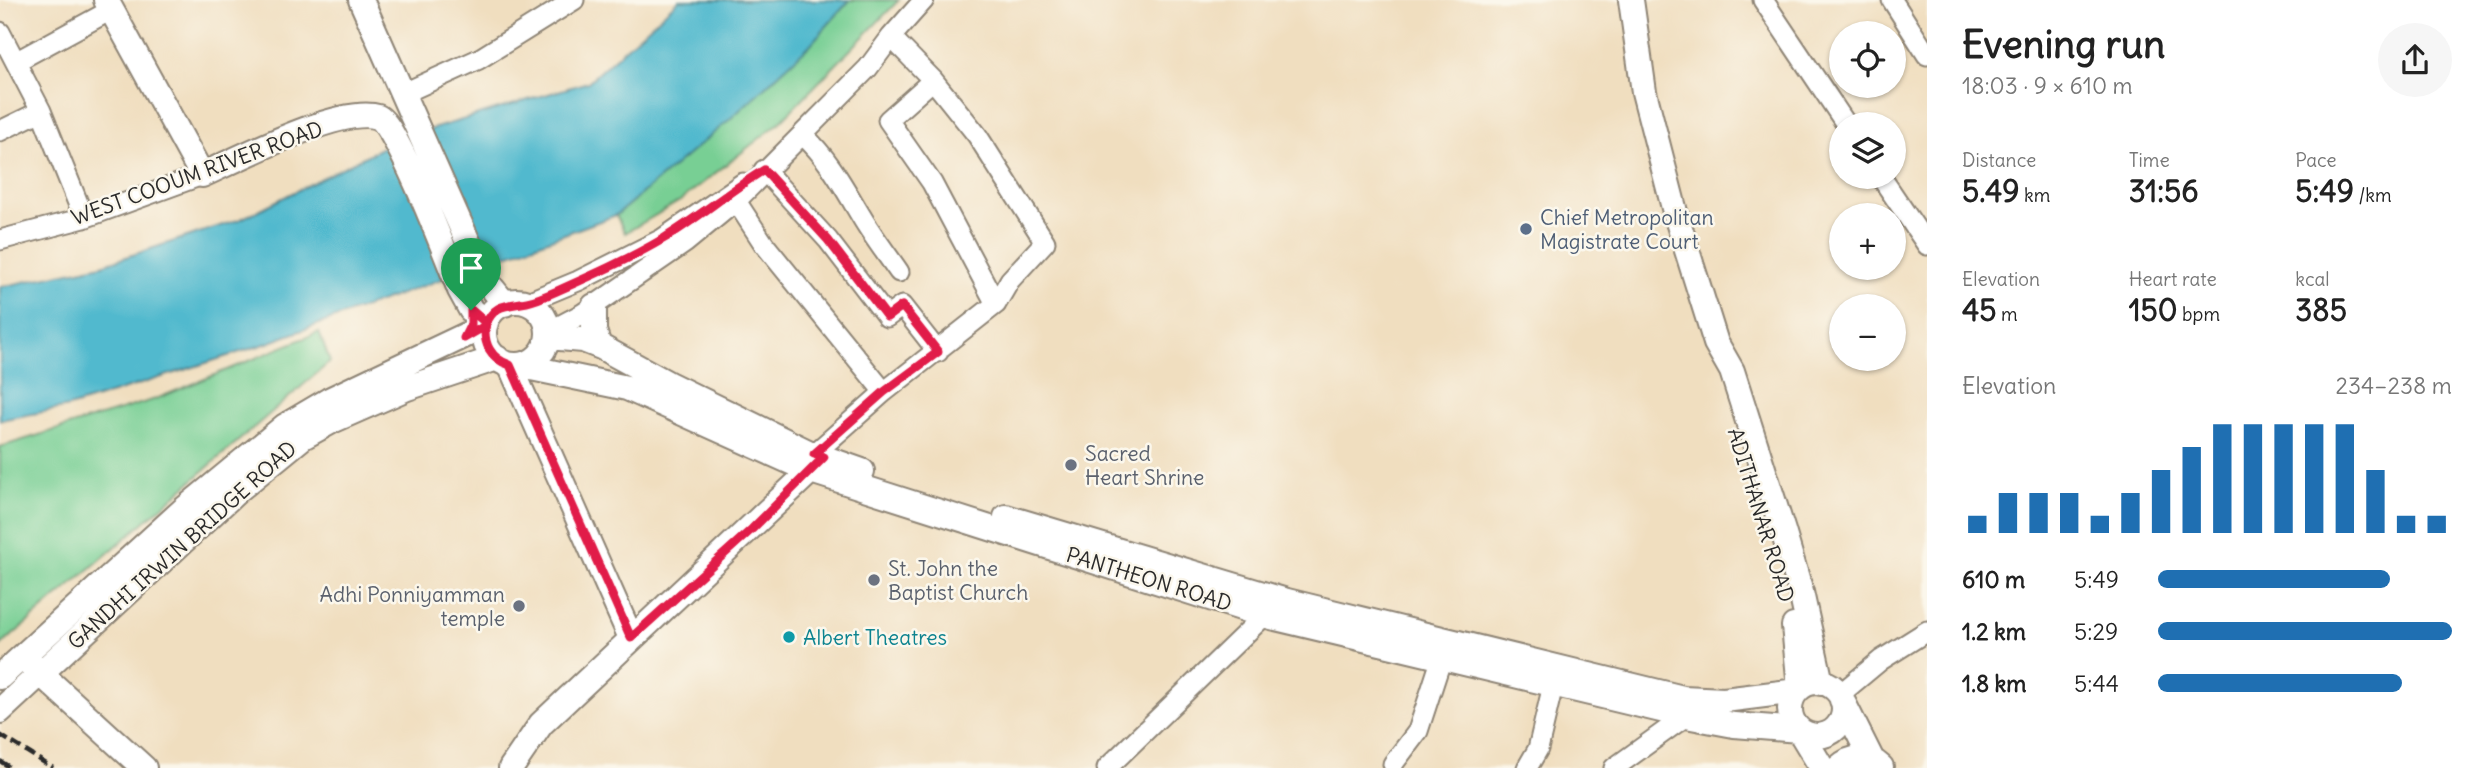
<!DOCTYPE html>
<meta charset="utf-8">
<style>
:root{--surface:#fff;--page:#f6f6f6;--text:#222;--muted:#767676;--accent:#1f6fb2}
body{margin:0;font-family:Delius,sans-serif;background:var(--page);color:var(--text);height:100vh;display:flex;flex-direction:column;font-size:26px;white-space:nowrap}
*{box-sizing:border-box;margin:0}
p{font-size:23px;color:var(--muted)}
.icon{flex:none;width:38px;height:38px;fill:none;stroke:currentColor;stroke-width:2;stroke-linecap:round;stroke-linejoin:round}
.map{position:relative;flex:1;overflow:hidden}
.drawer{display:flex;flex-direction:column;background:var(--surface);width:560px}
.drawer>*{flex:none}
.buttons{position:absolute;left:1829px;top:21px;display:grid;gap:14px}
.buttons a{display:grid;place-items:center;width:77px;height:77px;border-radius:50%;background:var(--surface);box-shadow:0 2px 5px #0004;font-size:35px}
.pin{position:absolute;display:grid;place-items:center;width:60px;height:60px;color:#fff;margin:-72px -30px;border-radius:50% 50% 50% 0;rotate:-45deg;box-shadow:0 0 7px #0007}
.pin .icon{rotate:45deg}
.round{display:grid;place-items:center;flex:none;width:74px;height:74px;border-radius:37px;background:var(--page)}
.head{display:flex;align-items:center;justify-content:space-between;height:119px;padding:0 35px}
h1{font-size:38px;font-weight:700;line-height:52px}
.metrics{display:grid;grid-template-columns:repeat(3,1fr);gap:10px;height:119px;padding:7px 35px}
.metrics div{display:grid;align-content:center}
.metrics b{font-size:30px;font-weight:700}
.metrics small{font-size:19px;font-weight:400}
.metrics p{font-size:19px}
.chart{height:196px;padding:14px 35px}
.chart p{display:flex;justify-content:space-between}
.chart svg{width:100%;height:126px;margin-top:7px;stroke:var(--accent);stroke-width:6}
ul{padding:0 35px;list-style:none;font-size:23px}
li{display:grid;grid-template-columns:112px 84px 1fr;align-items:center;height:52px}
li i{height:18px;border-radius:9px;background:var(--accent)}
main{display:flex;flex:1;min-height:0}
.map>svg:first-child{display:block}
.green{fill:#78cf94;stroke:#527d60;stroke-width:2}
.water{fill:#51b9ce;stroke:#3e727c;stroke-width:2}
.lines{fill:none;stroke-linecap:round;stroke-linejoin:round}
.minor-casing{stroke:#8e8475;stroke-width:23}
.major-casing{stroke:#8e8475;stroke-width:28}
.minor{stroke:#fff;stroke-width:19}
.major{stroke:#fff;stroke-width:24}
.rail{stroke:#2b2b2b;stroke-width:4.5;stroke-dasharray:10 5;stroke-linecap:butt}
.route-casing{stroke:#fff;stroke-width:14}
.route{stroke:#e11d48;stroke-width:9}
.service-dot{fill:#5c6f8a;stroke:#fbf7ec;stroke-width:2.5}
.worship-dot{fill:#6b7280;stroke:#fbf7ec;stroke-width:2.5}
.culture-dot{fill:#0f9aa8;stroke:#fbf7ec;stroke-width:2.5}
.labels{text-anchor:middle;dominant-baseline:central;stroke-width:5;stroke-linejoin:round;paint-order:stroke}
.street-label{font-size:21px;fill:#2b2b2b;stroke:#fbf7ec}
.service-label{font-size:21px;fill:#4e5e75;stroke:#fbf7ec;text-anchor:start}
.worship-label{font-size:21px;fill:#5b616d;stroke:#fbf7ec;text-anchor:start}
.culture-label{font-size:21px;fill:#0d838f;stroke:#fbf7ec;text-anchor:start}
</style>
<main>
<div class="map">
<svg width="1927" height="768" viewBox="0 0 1927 768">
<rect width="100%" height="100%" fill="#fbf7ec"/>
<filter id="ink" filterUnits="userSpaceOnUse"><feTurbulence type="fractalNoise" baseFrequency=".0143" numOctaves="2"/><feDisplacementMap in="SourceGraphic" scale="14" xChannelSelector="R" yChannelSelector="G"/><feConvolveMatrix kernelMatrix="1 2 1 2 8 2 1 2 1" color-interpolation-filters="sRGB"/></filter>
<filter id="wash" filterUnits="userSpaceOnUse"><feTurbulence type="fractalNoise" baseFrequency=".00686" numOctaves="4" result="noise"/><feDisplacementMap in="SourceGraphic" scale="28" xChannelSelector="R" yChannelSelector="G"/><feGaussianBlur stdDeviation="1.57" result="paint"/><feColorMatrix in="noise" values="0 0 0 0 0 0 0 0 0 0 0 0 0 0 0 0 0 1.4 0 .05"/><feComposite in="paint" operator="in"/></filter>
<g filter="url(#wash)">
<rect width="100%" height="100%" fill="#f0debf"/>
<!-- green -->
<path class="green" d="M850,0H899L779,123L680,201L625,233L616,215C698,146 779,79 850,0Z
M319,332L330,362L0,646V447L156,399Z"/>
<!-- water -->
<path class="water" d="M679,0H850L809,46L728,121L616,215L262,345L69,407L0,420V287L102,265L241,219L399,139L588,82Z"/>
</g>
<g filter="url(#ink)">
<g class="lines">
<!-- minor casing -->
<g class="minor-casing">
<path id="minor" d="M1763,0L1846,124
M1892,0L1927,55
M0,32L41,111L84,218
M17,61L111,10
M933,80L888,120L932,183L996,304
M402,94L479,59L574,0
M0,131L41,111
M803,135C829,159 843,186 861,216C872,235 886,253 899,272
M764,170L828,240L887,317L902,306L938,352
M1881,177L1927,245
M736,201L764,244L884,392
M0,240L84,218L202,175
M525,303L578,281L662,239L743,183
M548,332L582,314L685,243L736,201L868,68L891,37L924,0
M814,454L884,392L996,304L1010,280L1045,242L977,135L933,80L891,37
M1839,695L1881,660L1927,631
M1393,764L1418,731L1446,645
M1107,768L1271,609
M1527,768L1538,749L1553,685
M1614,768L1686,716"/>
</g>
<!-- major casing -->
<g class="major-casing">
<path id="major" d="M106,0L202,175C238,159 342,105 378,117C396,123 450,265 460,290L471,310L486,323
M361,0L484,278L505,304
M1631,0L1644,92L1675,212L1716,343L1732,371L1783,531L1801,592L1821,683
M484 333a32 32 0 1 1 64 0a32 32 0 1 1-64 0Z
M594,306V331L599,346
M548,337L583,340L601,347L669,384L808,452L862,471
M510,365L631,638
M517,365L627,388L811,471L1263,615L1686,716L1734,725L1799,730L1822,768
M1006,517L1283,600L1683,698L1724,700L1797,691
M1794,626L1800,688
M28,662L144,768
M0,677L182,511L285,426L329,400L485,326
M1790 709a27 27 0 1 1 54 0a27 27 0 1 1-54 0Z
M1842,700L1872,760
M0,711L237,491L303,437L332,421L407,388L497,358
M511,768L541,724L820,462
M1838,768C1852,755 1868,755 1881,767"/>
</g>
<!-- minor -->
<use href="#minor" class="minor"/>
<!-- major -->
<use href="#major" class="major"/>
<!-- rail -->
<path class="rail" d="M0,735L53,768
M0,761L11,768"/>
</g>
</g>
<g class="lines" filter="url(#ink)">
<!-- route casing -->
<g class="route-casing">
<path id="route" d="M471,310L486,323C482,343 491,359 510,365L631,638L752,529L824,457L814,454L884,392L938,352L902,306L887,317L828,240L764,170C729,191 698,218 663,239C629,259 593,275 557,291C548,295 537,300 527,302C507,306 494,303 485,326L464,338L471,324V310"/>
</g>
<!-- route -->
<use href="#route" class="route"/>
</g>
<!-- markers -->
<circle class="service-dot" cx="1526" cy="229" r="7"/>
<g class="worship-dot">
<circle cx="1071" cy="465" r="7"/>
<circle cx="874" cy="580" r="7"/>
<circle cx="519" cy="606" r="7"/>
</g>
<circle class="culture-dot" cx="789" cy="637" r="7"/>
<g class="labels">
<!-- street labels -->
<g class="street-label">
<text transform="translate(197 173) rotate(-20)">WEST COOUM RIVER ROAD</text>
<text transform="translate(1761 515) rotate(73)">ADITHANAR ROAD</text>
<text transform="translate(182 545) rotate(-42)">GANDHI IRWIN BRIDGE ROAD</text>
<text transform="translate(1149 579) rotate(17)">PANTHEON ROAD</text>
</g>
<!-- service labels -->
<g class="service-label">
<text x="1540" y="217">Chief Metropolitan<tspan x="1540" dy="24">Magistrate Court</tspan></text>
</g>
<!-- worship labels -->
<g class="worship-label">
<text x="1085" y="453">Sacred<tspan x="1085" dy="24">Heart Shrine</tspan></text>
<text x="888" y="568">St. John the<tspan x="888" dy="24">Baptist Church</tspan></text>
<text x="505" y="594" text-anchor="end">Adhi Ponniyamman<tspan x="505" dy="24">temple</tspan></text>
</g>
<!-- culture labels -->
<g class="culture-label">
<text x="803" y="637">Albert Theatres</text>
</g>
</g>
</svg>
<div class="buttons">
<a><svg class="icon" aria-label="locate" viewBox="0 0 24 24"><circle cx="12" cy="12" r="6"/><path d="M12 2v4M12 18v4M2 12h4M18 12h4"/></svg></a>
<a><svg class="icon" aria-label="layers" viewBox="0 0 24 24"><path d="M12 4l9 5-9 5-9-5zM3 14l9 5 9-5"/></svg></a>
<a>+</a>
<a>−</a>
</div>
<div class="pin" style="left:471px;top:310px;background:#1e9e55"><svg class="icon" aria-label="arrive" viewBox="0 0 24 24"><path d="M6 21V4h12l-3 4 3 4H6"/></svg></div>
</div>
<section class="drawer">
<div class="head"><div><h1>Evening run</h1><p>18:03 · 9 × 610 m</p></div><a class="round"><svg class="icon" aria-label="share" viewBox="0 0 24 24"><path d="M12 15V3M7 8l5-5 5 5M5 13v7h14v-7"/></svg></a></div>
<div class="metrics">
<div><p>Distance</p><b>5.49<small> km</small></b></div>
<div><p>Time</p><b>31:56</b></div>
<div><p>Pace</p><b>5:49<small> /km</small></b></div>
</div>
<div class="metrics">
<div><p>Elevation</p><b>45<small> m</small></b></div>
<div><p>Heart rate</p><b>150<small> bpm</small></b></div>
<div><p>kcal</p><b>385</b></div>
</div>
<div class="chart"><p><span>Elevation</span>234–238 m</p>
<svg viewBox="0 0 160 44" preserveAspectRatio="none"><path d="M5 44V38M15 44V30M25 44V30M35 44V30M45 44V38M55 44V30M65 44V22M75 44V14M85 44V6M95 44V6M105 44V6M115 44V6M125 44V6M135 44V22M145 44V38M155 44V38"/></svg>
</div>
<ul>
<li><b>610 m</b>5:49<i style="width:79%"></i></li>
<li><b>1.2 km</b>5:29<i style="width:100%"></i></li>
<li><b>1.8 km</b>5:44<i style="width:83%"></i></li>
</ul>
</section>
</main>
